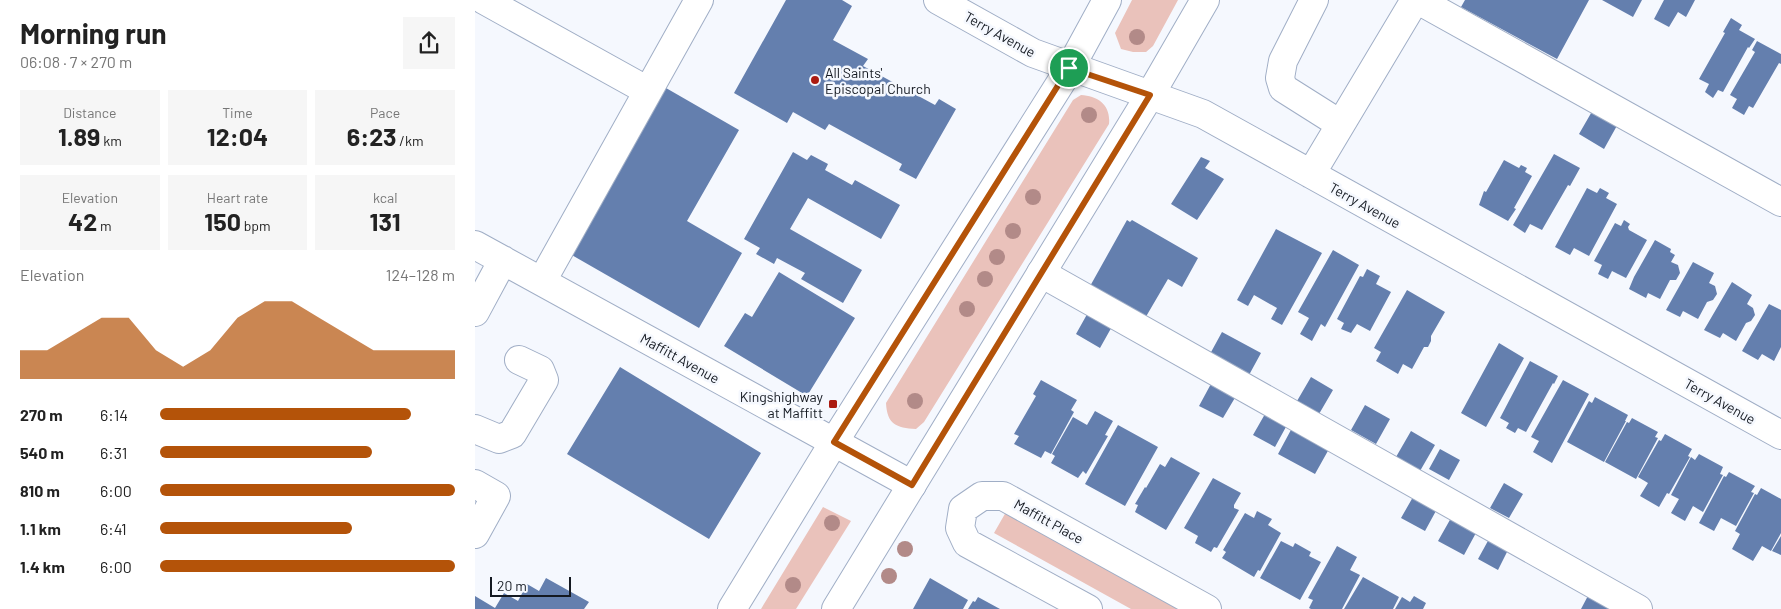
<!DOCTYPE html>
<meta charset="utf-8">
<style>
:root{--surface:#fff;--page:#f6f6f6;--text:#222;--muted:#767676;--accent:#b45309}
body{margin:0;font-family:Barlow,sans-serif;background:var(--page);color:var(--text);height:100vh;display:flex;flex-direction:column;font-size:19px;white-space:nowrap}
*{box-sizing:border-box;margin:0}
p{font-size:16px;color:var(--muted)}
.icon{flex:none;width:28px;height:28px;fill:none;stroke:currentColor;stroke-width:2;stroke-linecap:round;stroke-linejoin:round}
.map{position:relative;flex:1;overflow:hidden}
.panel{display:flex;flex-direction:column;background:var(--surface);width:475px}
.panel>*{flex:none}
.scale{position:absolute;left:15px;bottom:12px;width:81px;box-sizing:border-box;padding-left:5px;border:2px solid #141921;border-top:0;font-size:14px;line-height:18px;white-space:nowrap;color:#141921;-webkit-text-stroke:4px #f5f8fe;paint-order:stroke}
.pin{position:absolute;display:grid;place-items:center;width:42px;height:42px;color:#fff;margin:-21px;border:2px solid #fff;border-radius:50%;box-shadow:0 1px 5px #0007}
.round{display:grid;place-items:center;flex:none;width:52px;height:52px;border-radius:0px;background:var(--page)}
.headline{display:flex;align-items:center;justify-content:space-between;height:85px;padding:0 20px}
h1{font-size:28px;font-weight:700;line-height:38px}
.metrics{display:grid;grid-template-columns:repeat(3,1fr);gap:8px;height:85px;padding:5px 20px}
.metrics div{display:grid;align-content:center;border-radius:0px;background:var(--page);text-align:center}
.metrics b{font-size:25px;font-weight:700}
.metrics small{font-size:14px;font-weight:400}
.metrics p{font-size:14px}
.chart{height:140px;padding:10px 20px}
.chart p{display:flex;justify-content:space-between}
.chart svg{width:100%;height:90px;margin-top:5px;fill:var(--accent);opacity:.7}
ul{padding:0 20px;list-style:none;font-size:16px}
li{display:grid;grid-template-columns:80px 60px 1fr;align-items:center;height:38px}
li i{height:12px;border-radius:6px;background:var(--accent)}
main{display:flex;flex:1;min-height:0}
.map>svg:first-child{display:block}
.green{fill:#eac2bb}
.building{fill:#647fae}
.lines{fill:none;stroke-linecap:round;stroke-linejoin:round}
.minor-casing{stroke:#a0aec6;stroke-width:30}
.major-casing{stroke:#a0aec6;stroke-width:30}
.minor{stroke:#fff;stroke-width:28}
.major{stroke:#fff;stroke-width:28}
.tree{fill:#b28a88}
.route-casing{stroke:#fff;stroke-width:10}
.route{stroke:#b45309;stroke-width:6}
.poi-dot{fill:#ab1a10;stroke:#f5f8fe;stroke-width:2}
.labels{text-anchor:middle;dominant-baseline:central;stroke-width:5;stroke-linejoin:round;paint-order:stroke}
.street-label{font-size:14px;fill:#141921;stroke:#f5f8fe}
.poi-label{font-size:14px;fill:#141921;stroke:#f5f8fe;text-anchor:start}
</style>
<main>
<section class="panel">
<div class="headline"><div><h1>Morning run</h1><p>06:08 · 7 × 270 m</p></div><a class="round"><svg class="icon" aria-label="share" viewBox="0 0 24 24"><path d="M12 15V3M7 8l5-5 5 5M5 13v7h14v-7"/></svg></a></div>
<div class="metrics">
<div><p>Distance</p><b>1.89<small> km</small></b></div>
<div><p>Time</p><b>12:04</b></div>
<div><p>Pace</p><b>6:23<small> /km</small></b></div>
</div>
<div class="metrics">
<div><p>Elevation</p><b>42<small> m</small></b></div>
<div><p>Heart rate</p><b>150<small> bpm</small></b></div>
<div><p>kcal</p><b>131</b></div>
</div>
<div class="chart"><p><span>Elevation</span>124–128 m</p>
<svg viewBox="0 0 160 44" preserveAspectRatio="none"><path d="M0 44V30L10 30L20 22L30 14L40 14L50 30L60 38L70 30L80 14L90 6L100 6L110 14L120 22L130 30L140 30L150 30L160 30V44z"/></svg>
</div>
<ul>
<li><b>270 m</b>6:14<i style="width:85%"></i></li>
<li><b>540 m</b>6:31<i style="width:72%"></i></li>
<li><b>810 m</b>6:00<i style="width:100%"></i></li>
<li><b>1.1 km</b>6:41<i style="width:65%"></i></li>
<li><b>1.4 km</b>6:00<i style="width:100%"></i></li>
</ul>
</section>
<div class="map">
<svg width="1306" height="609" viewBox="0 0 1306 609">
<rect width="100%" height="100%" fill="#f5f8fe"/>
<!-- green -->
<path class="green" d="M657,0H703L678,46L671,52H658L646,49L640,33Z
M606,95C623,96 636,105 634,124L449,422L441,429C421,428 412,424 411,403L598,100Z
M348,507L376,521L321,609H286Z
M531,512L705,609H656L519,533Z"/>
<!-- building -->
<path class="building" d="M311,0H367L377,6L358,40L393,59L388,66L460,105L464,99L481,109L441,179L424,170L427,164L354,124L350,130L318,112L312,123L259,93Z
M990,0H1114L1082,59L986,7Z
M1127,0H1167L1158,17Z
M1189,0H1220L1211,17L1203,12L1194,27L1179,19Z
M1256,18L1267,25L1264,30L1280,39L1274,48L1273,47L1248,92L1243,90L1238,98L1230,92L1234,84L1224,79L1250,33L1248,32Z
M1282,41L1306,54V64L1304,63L1278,108L1274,106L1269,115L1257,108L1262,99L1255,95L1280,52L1277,50Z
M191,88L264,130L212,221L267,253L224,328L95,254Z
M1119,108L1144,122L1129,149L1104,134Z
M318,152L332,160L336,155L353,164L350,170L377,185L380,180L425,205L406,239L333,198L315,229L387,270L368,303L326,279L330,273L302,258L299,264L281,254L285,248L269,239Z
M1079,154L1105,168L1095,186L1093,185L1067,230L1055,224L1050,233L1038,225Z
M726,157L735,161L730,168L749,179L722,220L696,204Z
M1029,160L1044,168L1046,165L1052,168L1050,172L1057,176L1039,208L1041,209L1033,221L1004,205L1009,191L1011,192Z
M1112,188L1122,193L1125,188L1134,193L1131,198L1142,204L1114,256L1099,248L1095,255L1080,247Z
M652,220L655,222L657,220L723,258L707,287L693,279L669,320L614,288Z
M1149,220L1155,224L1153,227L1154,230L1172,240L1151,278L1137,271L1133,279L1123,274L1127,265L1119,261L1140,223L1146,226Z
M801,229L847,253L807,325L796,319L802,308L779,295L773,306L762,300Z
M1180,240L1196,249L1195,252L1200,255L1196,262L1203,265L1205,273L1201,280H1195L1185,299L1173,293L1171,298L1154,289L1159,277Z
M858,250L884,265L850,327L846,324L837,341L825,334L834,318L823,312Z
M1218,262L1239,273L1234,283L1240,286L1242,294L1238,300L1232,302L1223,319L1208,311L1205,317L1191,310Z
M892,269L905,276L901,284L916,292L895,331L882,324L876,333L866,329L869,323L862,319L885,276L888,277Z
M304,272L380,318L332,396L249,346L270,313L277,317Z
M1257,282L1277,295L1272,304L1278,308L1280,315L1276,321L1271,323L1261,341L1248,333L1245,338L1229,330Z
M932,290L970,312L956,336V341L953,347H949L937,369L928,364L923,374L901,361L906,352L899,348Z
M1294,304L1306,310V347L1299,361L1287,354L1283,360L1267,351Z
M615,309L639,323L625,348L601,334Z
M747,332L786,353L774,375L735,354Z
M1024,343L1049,358L1011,427L986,413Z
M1055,361L1083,376L1079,384L1078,383L1051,432L1043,428L1040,433L1031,428L1034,423L1025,418Z
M145,367L286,453L234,539L92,454Z
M836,377L858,390L844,414L822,401Z
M566,380L602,400L596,410L599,412L576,454L570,451L566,458L539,444L544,436L539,434L561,396L558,394Z
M1088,380L1114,394L1077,463L1058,452L1064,441L1056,437Z
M737,382L761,396L748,418L724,406Z
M1120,397L1153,415L1150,421H1151L1129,462L1092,442L1114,401L1117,403Z
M890,405L915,419L901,444L876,430Z
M620,411L638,421L630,435L633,436L611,474L608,471L603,478L576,463L580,456L577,454L598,417L612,425Z
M790,414L812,425L800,447L778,435Z
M1157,418L1183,432L1180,437L1183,438L1161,479L1130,462L1152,422L1154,423Z
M643,425L683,447L650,506L610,484Z
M817,428L854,449L840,474L803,454Z
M936,431L960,445L945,471L921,457Z
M1190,434L1217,449L1213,456L1215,457L1194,494L1192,493L1184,507L1165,496L1173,483L1163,477L1184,440L1186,441Z
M965,449L985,460L974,480L954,469Z
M1224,454L1248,467L1245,474L1248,475L1228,512L1218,506L1210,521L1196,513L1204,499L1196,495L1216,457L1220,460Z
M696,457L725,473L691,530L660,512L663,505L660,504L670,487L671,488L685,464L690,467Z
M1254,472L1280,486L1276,492L1279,493L1261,526L1246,518L1239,531L1224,523L1249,476L1251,477Z
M738,478L766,493L759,505V508L764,510L742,548L739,547L736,552L720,543L723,536L709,528Z
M1029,483L1048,494L1034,518L1015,508Z
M1286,488L1306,499V533L1296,551L1287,546L1278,561L1257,549L1265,534L1260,531L1280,494L1282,495Z
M938,497L962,509L950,531L926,518Z
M782,511L797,519L793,525L806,533L785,571L783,570L779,577L747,558L751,552L748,550L770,513L779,518Z
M976,518L1002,531L989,555L963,541Z
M1306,536V555L1297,551Z
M1014,539L1033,550L1023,570L1003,559Z
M806,541L818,547L820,543L836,552L834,556L846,562L825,600L785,578Z
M862,546L882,557L875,570L885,575L867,609H836L834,608L838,600L833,598Z
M888,577L924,597L918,609H869Z
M71,578L114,602L109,609H0V596L20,608L29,593L43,601L52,584L64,591Z
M455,578L493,600L488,609H438Z
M1115,592L1139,609H1106Z
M939,596L951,603L948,609H920L927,597L935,602Z
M503,597L525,609H493L498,601L500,602Z"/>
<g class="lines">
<!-- minor casing -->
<g class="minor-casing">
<path id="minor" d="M9,0L173,91
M463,0L558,53L728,114L1306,435
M839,0L808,61L805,78L808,88L865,124
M943,0L1306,202
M836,174L940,0
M0,245L437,485
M566,273L1163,609
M67,281L224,0
M0,312L28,260
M0,429L24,439L37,434L69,380L65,370L44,360
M0,484L21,496L0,534
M613,609L492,543L485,528L488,509L507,496H528L732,609"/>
</g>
<!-- major casing -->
<g class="major-casing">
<path id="major" d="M257,609L359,442L595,68L632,0
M361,609L675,95L730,0"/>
</g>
<!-- minor -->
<use href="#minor" class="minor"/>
<!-- major -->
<use href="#major" class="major"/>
</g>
<!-- trees -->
<g class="tree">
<circle cx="662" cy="37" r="8"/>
<circle cx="614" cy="115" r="8"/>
<circle cx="558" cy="197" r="8"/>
<circle cx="538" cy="231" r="8"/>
<circle cx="522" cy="257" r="8"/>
<circle cx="510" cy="279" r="8"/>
<circle cx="492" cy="309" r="8"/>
<circle cx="440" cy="401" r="8"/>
<circle cx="357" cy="523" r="8"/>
<circle cx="430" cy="549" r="8"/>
<circle cx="414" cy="576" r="8"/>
<circle cx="318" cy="585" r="8"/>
</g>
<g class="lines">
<!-- route casing -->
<g class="route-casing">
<path id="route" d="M594,68L675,95L437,485L359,442Z"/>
</g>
<!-- route -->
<use href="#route" class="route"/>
</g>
<!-- markers -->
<g class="poi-dot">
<circle cx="340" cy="80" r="5"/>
<rect x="353" y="399" width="10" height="10" rx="2.5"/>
</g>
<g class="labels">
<!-- street labels -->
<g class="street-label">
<text transform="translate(525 34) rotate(29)">Terry Avenue</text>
<text transform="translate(890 205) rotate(29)">Terry Avenue</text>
<text transform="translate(205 358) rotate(29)">Maffitt Avenue</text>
<text transform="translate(1245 401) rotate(29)">Terry Avenue</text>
<text transform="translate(574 521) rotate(29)">Maffitt Place</text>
</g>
<!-- poi labels -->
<g class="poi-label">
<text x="350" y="72">All Saints'<tspan x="350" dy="16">Episcopal Church</tspan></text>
<text x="348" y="396" text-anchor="end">Kingshighway<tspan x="348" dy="16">at Maffitt</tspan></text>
</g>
</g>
</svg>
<div class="scale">20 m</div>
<div class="pin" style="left:594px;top:68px;background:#1e9e55"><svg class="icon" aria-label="arrive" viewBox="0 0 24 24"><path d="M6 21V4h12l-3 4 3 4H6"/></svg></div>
</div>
</main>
